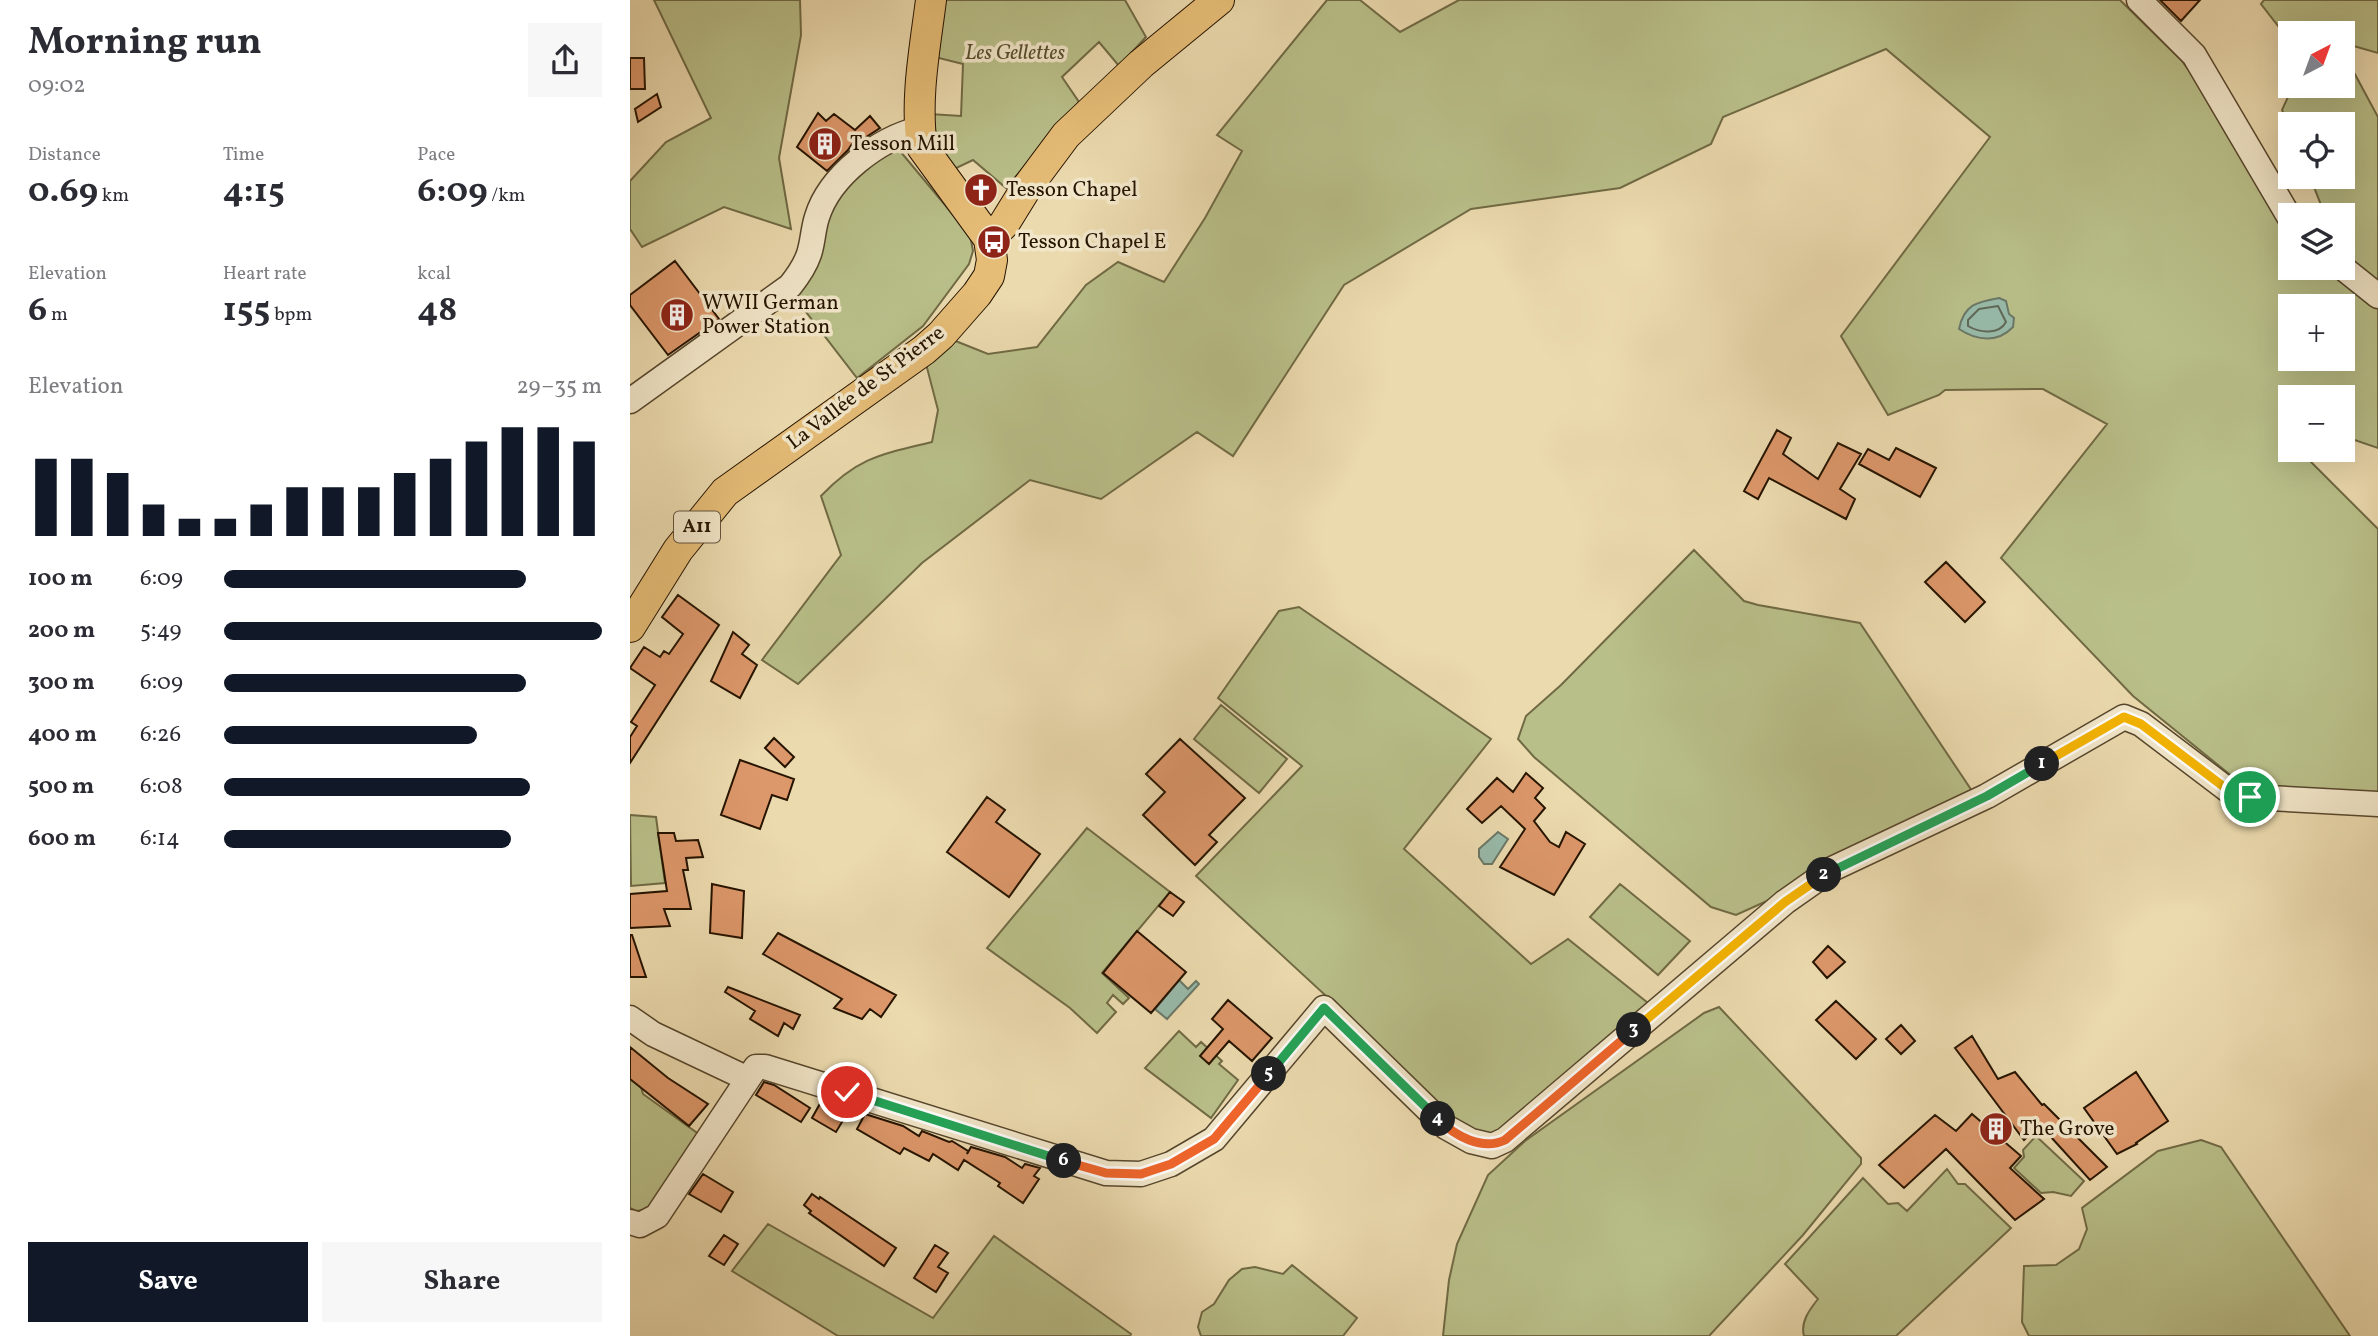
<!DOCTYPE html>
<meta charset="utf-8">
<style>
:root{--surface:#fff;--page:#f7f7f7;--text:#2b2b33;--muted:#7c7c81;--accent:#111827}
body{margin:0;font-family:Vollkorn,serif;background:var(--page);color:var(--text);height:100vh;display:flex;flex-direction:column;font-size:26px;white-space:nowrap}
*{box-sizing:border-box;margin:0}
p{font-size:23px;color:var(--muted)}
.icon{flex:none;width:38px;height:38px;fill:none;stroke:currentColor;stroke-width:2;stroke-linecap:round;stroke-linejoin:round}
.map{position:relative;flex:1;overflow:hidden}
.drawer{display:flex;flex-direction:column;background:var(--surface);width:630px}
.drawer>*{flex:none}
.needle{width:46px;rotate:41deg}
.controls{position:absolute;left:1648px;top:21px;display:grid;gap:14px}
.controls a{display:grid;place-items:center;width:77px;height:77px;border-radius:0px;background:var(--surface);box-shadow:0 7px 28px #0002;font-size:35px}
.pin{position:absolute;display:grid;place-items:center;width:60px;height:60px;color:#fff;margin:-30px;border:4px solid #fff;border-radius:50%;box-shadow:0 2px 7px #0007}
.km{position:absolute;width:35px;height:35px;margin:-18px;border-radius:50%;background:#222;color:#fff;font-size:19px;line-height:35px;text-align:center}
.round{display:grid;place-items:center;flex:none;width:74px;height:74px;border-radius:0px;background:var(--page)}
.head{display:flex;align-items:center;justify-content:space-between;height:119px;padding:0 28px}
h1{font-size:38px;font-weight:700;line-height:52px}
.figures{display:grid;grid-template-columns:repeat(3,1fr);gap:10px;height:119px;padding:7px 28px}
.figures div{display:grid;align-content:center}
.figures b{font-size:35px;font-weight:700}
.figures small{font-size:19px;font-weight:400}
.figures p{font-size:19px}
.chart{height:196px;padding:14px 28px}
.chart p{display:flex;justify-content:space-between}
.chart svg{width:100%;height:126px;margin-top:7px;stroke:var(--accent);stroke-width:6}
.action{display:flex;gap:14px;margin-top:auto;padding:14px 28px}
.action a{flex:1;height:80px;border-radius:0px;background:var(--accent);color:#fff;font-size:28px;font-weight:700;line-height:80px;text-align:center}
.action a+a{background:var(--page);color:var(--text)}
ul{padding:0 28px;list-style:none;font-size:23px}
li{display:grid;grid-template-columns:112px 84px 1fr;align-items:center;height:52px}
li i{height:18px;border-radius:9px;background:var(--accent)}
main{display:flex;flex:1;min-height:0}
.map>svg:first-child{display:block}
.green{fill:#b9bf89;stroke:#706a44;stroke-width:2;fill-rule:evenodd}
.water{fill:#98bbab;stroke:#6a7867;stroke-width:2}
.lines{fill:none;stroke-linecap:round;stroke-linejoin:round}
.shore{stroke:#5f6856;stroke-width:2}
.building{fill:#dc976a;stroke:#261400;stroke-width:2}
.minor-casing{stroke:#57462c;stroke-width:27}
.major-casing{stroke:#261400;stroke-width:32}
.minor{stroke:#f2e7ca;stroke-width:24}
.major{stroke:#e6bd77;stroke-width:30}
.split-1-casing{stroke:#fff;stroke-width:14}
.split-2-casing{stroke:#fff;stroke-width:14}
.split-3-casing{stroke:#fff;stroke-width:14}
.split-4-casing{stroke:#fff;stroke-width:14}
.split-5-casing{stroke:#fff;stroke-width:14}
.split-6-casing{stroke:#fff;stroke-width:14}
.split-7-casing{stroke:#fff;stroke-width:14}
.split-1{stroke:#f5b400;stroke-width:9}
.split-2{stroke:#22a559;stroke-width:9}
.split-3{stroke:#f5b400;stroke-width:9}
.split-4{stroke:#f0652b;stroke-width:9}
.split-5{stroke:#22a559;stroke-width:9}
.split-6{stroke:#f0652b;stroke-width:9}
.split-7{stroke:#22a559;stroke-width:9}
.labels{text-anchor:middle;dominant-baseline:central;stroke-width:7;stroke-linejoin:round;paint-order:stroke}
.shield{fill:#f2e7ca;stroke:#63533d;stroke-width:2}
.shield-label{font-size:19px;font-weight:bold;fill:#261400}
.park-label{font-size:21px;font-style:italic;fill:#595030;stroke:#f2e7ca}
.poi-label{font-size:21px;fill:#261400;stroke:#f2e7ca;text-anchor:start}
.street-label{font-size:21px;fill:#261400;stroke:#f2e7ca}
</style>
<main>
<section class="drawer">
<div class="head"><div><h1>Morning run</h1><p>09:02</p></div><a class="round"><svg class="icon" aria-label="share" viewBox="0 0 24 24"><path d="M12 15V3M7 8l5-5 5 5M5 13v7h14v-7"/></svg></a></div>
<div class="figures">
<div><p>Distance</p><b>0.69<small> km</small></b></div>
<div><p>Time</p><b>4:15</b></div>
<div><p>Pace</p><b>6:09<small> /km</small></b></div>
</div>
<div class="figures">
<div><p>Elevation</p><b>6<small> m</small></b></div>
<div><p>Heart rate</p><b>155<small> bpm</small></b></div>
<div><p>kcal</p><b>48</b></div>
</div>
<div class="chart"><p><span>Elevation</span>29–35 m</p>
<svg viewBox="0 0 160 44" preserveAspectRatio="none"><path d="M5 44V17M15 44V17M25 44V22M35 44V33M45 44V38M55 44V38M65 44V33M75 44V27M85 44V27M95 44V27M105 44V22M115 44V17M125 44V11M135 44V6M145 44V6M155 44V11"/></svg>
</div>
<ul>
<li><b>100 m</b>6:09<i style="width:80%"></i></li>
<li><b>200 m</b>5:49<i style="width:100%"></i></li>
<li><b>300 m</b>6:09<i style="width:80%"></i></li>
<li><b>400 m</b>6:26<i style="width:67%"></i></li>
<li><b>500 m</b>6:08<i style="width:81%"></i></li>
<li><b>600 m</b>6:14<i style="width:76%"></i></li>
</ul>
<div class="action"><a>Save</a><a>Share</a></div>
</section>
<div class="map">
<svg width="1748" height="1336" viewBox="0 0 1748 1336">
<rect width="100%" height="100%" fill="#ebdaae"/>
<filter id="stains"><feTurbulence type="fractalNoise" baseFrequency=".00286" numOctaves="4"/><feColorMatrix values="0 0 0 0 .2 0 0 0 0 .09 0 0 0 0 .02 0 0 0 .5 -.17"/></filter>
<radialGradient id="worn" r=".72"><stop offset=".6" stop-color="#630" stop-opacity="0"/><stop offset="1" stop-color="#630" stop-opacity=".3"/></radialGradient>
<!-- green -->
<path class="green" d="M24,0H170L171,35L149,158L161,229L94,207L12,247L0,229V181L36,142L81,118Z
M313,0H495L516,37L489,66L469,42L432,77L449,102L376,188L343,160L320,171L304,145L300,114L331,116L333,64L305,57Z
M697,0H730L770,32L829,0H1490L1552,61L1592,116L1661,230V268H1703L1748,307V448L1713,436V397H1661V450H1675L1672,453L1748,529V794L1614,786L1503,696L1371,558L1477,424L1413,389L1315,390L1309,395L1258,415L1211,336L1360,137L1256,49L1093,117L1081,144L990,188L841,209L714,285L603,456L567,432L471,499L400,480L292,563L168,684L132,660L211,555L191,496C228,457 252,454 302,442L308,410L295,360L323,340L358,354L407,347L456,285L488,262L534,282L575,218L612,151L587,135ZM1661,306H1713V359H1661Z
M1634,0H1748V53L1713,43V33H1661V58L1655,35L1631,4Z
M1713,52L1748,117V286L1713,258V215H1695L1680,177H1713V124H1661V130L1652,110L1663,86H1713Z
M265,145L340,235L343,251L339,264L293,326L227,378L163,295L203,198L232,170Z
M1064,550L1114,601L1128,605L1230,623L1344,794L1148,896L1106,915L1081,907L904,757L888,739L896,716L931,685Z
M669,607L861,739L774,849L901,964L938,939L1018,1003L864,1135L835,1127L795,1095L733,1030L566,876L672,766L588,698L649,611Z
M591,705L657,759L629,793L564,739Z
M0,815L26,817L35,883L1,886Z
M457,828L540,892L472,973L499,998L493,1004L483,995L477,1003L486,1012L467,1033L440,1008L357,948Z
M990,884L1060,941L1028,975L960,917Z
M1089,1007L1231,1158V1164L1173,1235L1079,1336H813L819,1280L827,1244L858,1175L895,1141L1074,1013Z
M549,1031L566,1047L571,1042L592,1061L589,1064L608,1080L581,1118L515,1068Z
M0,1079L11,1087L13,1094L70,1135L24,1209L6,1211L0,1208Z
M1406,1136L1454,1181L1441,1196L1423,1192L1411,1193L1384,1168L1394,1157L1393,1150Z
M1571,1140L1591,1147L1720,1336H1399L1392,1322L1394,1266L1426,1265L1449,1249L1457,1229L1452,1208L1528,1151Z
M1317,1169L1328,1184H1335L1381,1228L1266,1336H1174C1170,1322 1180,1309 1188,1299L1155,1264L1233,1178L1258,1204L1268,1203L1277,1211Z
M138,1224L303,1318L364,1236L501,1334L500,1336H208L102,1271Z
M662,1265L727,1318L713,1336H571L568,1327L572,1312L584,1304L599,1280L612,1269L625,1267L653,1274Z"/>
<!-- water -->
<path class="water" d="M1369,298L1376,301L1379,314L1384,318L1383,327C1368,343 1347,341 1329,329C1334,304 1347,302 1369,298Z
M868,832L878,839L862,864H854L849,857V849Z
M549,980L558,989L566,981L569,984L537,1019L525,1009Z"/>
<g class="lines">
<!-- shore -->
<path class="shore" d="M1368,306L1376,322C1369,335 1350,333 1338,326V320L1349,309Z"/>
</g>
<!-- building -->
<path class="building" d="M1530,0H1570L1551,21Z
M0,58H14L15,89H0Z
M27,94L31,107L8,122L5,109Z
M188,113L196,121L204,114L225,130L240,116L250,128L227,143L224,141L218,150L197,171L167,147Z
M45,261L89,319L38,355L0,305V295Z
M1147,430L1161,438L1153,454L1188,479L1208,443L1231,454L1210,489L1225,499L1216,519L1139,478L1128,499L1114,491Z
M1266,448L1306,468L1290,497L1229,464L1238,449L1259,460Z
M1316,562L1355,602L1335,622L1295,582Z
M48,595L89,625L0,763V737L7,726L1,722L25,685L0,668L14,647L30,657L34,651L39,654L53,634L32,617Z
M103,632L119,645L112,654L127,665L110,698L81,681Z
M144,738L164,757L155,767L135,748Z
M550,739L615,798L579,835L587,842L565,865L513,815L535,792L516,774Z
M110,760L164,779L157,800L142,795L130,829L91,815Z
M896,773L913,788L905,798L915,808L904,821L920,842L929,847L936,832L955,844L924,895L870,867L895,829L871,806L852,823L837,809L867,778L883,792Z
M357,797L375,810L366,822L410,854L379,897L317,852Z
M28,833H44L46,841L68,840L73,857L56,858L58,870H53L61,909H34L40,926L0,928V894L37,891Z
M82,884L114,891L112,938L80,933Z
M540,892L554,902L543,916L529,906Z
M507,931L556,972L521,1013L473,973Z
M148,933L266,995L251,1017L240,1009L232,1019L204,1008L212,999L133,954Z
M0,935H2L16,977H0Z
M1198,946L1215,962L1197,978L1183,962Z
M98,987L170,1015L163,1029L154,1023L148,1036L120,1019L125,1011L95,992Z
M598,1000L642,1038L622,1061L599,1041L579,1064L570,1056L593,1029L582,1019Z
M1206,1001L1246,1039L1226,1059L1186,1020Z
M1271,1025L1285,1041L1271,1054L1256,1039Z
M1342,1036L1368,1079L1385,1072L1412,1105L1414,1104L1477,1167L1460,1180L1410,1125L1394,1140L1325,1048Z
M0,1047L38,1078L78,1104L59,1126L0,1079Z
M1506,1072L1538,1121L1506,1143L1507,1144L1487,1154L1454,1108Z
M134,1082L144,1085L180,1108L171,1122L126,1095Z
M192,1100L218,1112L206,1132L182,1118Z
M235,1114L273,1126L289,1136L292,1131L319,1142L322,1141L338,1151L337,1154L341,1147L375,1157L392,1168L395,1164L410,1168L404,1176L409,1179L393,1203L368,1186L370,1183L334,1160L328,1170L303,1154L299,1161L274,1148L270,1154L227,1129Z
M1342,1114L1391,1156L1380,1168L1414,1199L1385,1220L1316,1149L1274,1188L1249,1165L1305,1115L1326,1131Z
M73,1174L103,1192L91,1212L59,1194Z
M182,1194L189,1199L190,1197L266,1248L254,1266L179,1213L181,1211L174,1205Z
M94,1235L108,1244L94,1265L79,1256Z
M305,1245L318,1253L308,1267L318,1273L306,1292L284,1278Z"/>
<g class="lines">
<!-- minor casing -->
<g class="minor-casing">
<path id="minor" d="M1509,0L1564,55L1661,220
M1713,268L1748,296
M0,401L160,286C168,276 175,266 179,254C183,242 183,229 187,217C200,175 249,139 289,129
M0,1018L23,1034L118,1079
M0,1222L10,1225L27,1216L126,1067H135L476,1173L511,1174L541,1164L584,1139L694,1008L816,1127L841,1141L862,1146L875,1140L1155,902L1202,869L1357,796L1494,717L1511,724L1598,790L1620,797L1748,804"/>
</g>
<!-- major casing -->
<g class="major-casing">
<path id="major" d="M359,239L374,224L395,190L436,135L511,64L589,0
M0,627L48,550L95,492L294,350L311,335L347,294L359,276L362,260L359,239L292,147C285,98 295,48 301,0"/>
</g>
<!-- minor -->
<use href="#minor" class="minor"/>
<!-- major -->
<use href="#major" class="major"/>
</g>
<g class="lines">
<!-- split-1 casing -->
<g class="split-1-casing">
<path id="split-1" d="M1412,764L1494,717L1511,724L1598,790L1620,797"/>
</g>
<!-- split-2 casing -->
<g class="split-2-casing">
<path id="split-2" d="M1194,875L1357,796L1412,764"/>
</g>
<!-- split-3 casing -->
<g class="split-3-casing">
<path id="split-3" d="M1004,1030L1155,902L1194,875"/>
</g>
<!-- split-4 casing -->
<g class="split-4-casing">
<path id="split-4" d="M808,1119C825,1136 852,1151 875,1140L1004,1030"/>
</g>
<!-- split-5 casing -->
<g class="split-5-casing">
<path id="split-5" d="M639,1074L694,1008L808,1119"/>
</g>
<!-- split-6 casing -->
<g class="split-6-casing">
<path id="split-6" d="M434,1161L476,1173L511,1174L541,1164L584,1139L639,1074"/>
</g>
<!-- split-7 casing -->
<g class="split-7-casing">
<path id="split-7" d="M217,1092L434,1161"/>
</g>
<!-- split-1 -->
<use href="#split-1" class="split-1"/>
<!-- split-2 -->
<use href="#split-2" class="split-2"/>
<!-- split-3 -->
<use href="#split-3" class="split-3"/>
<!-- split-4 -->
<use href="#split-4" class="split-4"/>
<!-- split-5 -->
<use href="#split-5" class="split-5"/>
<!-- split-6 -->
<use href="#split-6" class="split-6"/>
<!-- split-7 -->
<use href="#split-7" class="split-7"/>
</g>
<!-- icons -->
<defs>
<g id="building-disc" transform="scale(1.75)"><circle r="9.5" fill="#8f2418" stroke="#f2e7ca"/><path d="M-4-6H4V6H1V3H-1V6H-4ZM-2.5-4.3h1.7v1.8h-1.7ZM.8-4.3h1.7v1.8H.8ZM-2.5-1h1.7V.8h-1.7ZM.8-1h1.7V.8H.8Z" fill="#fff"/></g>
<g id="church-disc" transform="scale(1.75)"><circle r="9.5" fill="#8f2418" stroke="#f2e7ca"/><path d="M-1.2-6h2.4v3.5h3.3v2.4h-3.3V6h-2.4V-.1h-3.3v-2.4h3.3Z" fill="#fff"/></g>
<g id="bus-disc" transform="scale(1.75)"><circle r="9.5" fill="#8f2418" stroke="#f2e7ca"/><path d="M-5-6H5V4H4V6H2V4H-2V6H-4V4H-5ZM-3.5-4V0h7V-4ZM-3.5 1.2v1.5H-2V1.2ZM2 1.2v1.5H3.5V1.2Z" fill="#fff"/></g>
</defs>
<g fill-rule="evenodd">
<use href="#building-disc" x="195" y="144"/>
<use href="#church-disc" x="351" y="190"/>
<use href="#bus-disc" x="364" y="242"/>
<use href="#building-disc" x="47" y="315"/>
<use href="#building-disc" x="1366" y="1129"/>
</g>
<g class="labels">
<!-- shield labels -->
<rect class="shield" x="44" y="511.5" width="46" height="31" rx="5"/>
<g class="shield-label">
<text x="67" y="527">A11</text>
</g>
<!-- park labels -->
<g class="park-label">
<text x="385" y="53">Les Gellettes</text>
</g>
<!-- poi labels -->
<g class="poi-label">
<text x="220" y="144">Tesson Mill</text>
<text x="376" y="190">Tesson Chapel</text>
<text x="388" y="242">Tesson Chapel E</text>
<text x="72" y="303">WWII German<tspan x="72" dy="24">Power Station</tspan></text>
<text x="1390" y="1129">The Grove</text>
</g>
<!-- street labels -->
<g class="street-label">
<text transform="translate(236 388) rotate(-37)">La Vallée de St Pierre</text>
</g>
</g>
<rect width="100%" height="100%" filter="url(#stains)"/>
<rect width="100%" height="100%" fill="url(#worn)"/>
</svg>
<div class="controls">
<a><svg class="needle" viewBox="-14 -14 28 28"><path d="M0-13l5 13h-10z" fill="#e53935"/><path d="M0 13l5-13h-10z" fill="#7c7c81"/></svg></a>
<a><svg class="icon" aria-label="locate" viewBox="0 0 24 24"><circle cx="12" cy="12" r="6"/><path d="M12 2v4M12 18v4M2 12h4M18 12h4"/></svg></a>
<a><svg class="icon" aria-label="layers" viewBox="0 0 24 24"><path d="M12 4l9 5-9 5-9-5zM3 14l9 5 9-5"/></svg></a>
<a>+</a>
<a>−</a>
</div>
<div class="pin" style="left:1620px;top:797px;background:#1e9e55"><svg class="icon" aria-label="arrive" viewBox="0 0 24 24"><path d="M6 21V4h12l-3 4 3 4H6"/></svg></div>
<div class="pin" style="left:217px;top:1092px;background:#d93025"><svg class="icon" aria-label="check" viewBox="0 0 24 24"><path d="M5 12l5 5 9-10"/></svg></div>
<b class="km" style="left:1412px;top:764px">1</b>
<b class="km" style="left:1194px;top:875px">2</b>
<b class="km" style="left:1004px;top:1030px">3</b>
<b class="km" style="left:808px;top:1119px">4</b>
<b class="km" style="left:639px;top:1074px">5</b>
<b class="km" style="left:434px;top:1161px">6</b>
</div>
</main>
